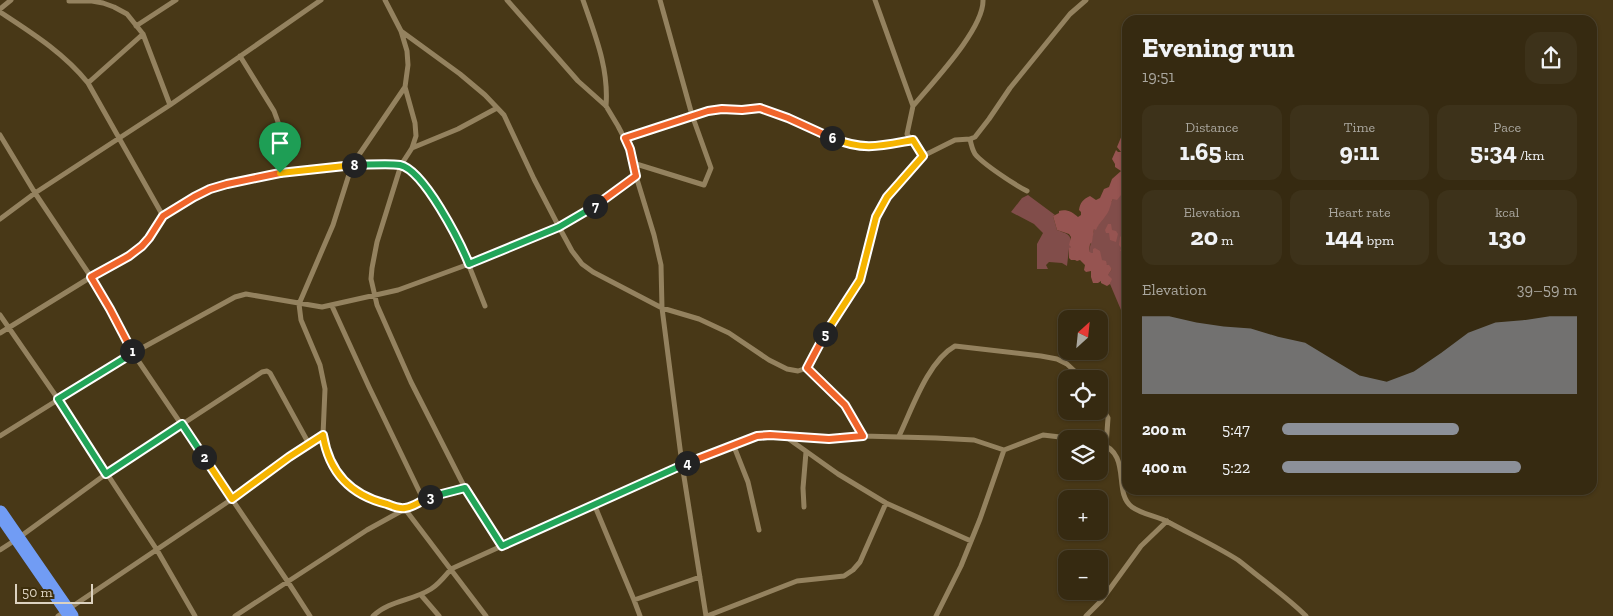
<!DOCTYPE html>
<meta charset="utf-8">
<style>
:root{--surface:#362a11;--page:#3d321a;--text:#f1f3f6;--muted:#aaa79f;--line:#504631;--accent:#8c9099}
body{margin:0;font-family:"Zilla Slab",serif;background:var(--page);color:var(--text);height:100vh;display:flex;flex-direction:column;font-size:19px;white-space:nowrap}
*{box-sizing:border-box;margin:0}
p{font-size:16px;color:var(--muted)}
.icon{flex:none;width:28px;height:28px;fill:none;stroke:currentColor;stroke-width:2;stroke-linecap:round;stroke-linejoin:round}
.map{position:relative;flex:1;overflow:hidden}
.drawer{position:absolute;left:1122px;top:15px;width:475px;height:480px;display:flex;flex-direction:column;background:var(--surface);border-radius:15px;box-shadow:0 1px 4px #0004,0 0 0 1px var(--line)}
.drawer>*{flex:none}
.needle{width:32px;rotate:27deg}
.fabs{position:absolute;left:1058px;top:310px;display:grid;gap:10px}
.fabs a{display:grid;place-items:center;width:50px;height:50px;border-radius:10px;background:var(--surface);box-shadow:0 1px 4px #0004,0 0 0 1px var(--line);font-size:25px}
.scale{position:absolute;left:15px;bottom:12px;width:78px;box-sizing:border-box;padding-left:5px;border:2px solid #dcd2c0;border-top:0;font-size:14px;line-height:18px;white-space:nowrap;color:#dcd2c0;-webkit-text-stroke:4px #3d2e0c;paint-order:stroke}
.pin{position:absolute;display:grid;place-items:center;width:42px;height:42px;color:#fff;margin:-51px -21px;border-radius:50% 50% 50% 0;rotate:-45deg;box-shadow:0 0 5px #0007}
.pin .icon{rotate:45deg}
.km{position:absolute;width:25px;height:25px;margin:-12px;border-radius:50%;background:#222;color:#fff;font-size:14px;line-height:25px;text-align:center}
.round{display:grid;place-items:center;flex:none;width:52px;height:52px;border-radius:15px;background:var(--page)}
.summary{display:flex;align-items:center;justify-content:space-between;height:85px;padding:0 20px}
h1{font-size:28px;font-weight:700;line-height:38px}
.figures{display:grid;grid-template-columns:repeat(3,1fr);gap:8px;height:85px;padding:5px 20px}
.figures div{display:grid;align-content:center;border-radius:12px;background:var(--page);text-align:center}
.figures b{font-size:25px;font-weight:700}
.figures small{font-size:14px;font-weight:400}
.figures p{font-size:14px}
.chart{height:140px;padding:10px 20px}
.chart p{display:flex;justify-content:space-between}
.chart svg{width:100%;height:90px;margin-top:5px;fill:var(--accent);opacity:.7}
ul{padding:0 20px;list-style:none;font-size:16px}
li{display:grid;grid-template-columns:80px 60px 1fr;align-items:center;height:38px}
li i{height:12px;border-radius:6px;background:var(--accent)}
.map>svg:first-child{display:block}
.green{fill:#814d4a}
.forest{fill:#965451}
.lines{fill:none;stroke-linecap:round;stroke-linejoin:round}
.street{stroke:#94825f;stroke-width:5}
.highway{stroke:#719cf4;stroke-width:15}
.split-1-casing{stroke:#fff;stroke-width:10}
.split-2-casing{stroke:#fff;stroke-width:10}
.split-3-casing{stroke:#fff;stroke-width:10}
.split-4-casing{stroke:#fff;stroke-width:10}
.split-5-casing{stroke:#fff;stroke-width:10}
.split-6-casing{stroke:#fff;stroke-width:10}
.split-7-casing{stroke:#fff;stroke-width:10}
.split-8-casing{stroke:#fff;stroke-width:10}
.split-9-casing{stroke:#fff;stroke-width:10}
.split-1{stroke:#f0652b;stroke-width:6}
.split-2{stroke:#22a559;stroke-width:6}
.split-3{stroke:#f5b400;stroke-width:6}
.split-4{stroke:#22a559;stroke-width:6}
.split-5{stroke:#f0652b;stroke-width:6}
.split-6{stroke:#f5b400;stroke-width:6}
.split-7{stroke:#f0652b;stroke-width:6}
.split-8{stroke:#22a559;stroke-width:6}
.split-9{stroke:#f5b400;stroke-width:6}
</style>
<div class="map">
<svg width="1613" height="616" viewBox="0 0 1613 616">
<rect width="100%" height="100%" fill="#483817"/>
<!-- green -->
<path class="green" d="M1126,184H1127V333L1121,310L1110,284L1111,279L1107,276L1112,269L1093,253H1090L1089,251L1094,229L1098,225L1113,199Z
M1028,195L1055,215L1053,216L1057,230C1069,235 1071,233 1071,247L1069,249L1067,266L1062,263L1049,262L1046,265L1048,269H1037V244L1043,233L1034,224L1011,212L1022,198Z"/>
<!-- forest -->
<path class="forest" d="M1125,134L1128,136L1127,184L1124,186L1125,190L1117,200L1113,199C1111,202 1111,205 1110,207C1108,216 1099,222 1096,230L1094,229L1092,242L1090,244L1089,251L1091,253H1093V249L1095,248L1100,251L1102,260L1106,261L1107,265H1109L1112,269L1108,275L1112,279L1110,284L1107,286L1101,283V281L1098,283H1093L1091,277V271L1086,272L1084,270L1085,265L1080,260L1077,261L1075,260H1071L1069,258V248L1071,247L1069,245L1071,237L1069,234L1057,230L1053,216L1059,213V211C1067,209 1072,212 1078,217L1081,215V212L1079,210C1080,203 1083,199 1090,196L1096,200L1100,198L1104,189L1109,187L1112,179L1121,171L1115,167V164L1112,159L1116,150L1118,152H1121L1117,147L1122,135Z
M1108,224H1111L1112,230L1116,231L1118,234L1116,242L1110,240L1109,233H1106L1105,230Z
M1124,228L1127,229V253H1122L1120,250L1122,249L1119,245L1120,237L1123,234L1122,232Z"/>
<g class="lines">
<!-- street -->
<path class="street" d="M385,0L401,31L407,51L408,65L405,87L352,165L333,225L299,304L301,320L320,365L325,389L323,435L325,449L334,467L344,483L358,493L380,503L405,509L486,616
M507,0L578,81L606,106L618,126L630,149L636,176L654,235L661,265L662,308L682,464L706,616
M583,0C595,35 609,68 606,106
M875,0L913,106L907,134L923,156
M69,1H92L103,3L114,7L127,14L143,34L170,105
M0,9L11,0
M0,12C32,33 64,53 88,83L163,216
M136,26L176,0
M401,31L460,74L485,95L504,115L534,179L559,227L572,251L582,264L593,272L662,308L699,319L729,333L769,360L787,369L798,371L807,368L821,340L860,280L876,217L887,197L923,156L955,140L970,139L975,137L989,119L1010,88L1070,14L1086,0
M240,56L274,111L278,122L280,173
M88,83L143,34
M405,87L415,123L416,136L412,148L401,165L377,242L372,268L371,279L377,305L411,382L465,488L502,546
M913,106C932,83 984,29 983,0
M0,135L35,193L91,277L110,309L133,353L288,582L310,616
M625,138L708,111L721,109L742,110L760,107L768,109L839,140L865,147L879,146L913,140
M970,139C971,144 972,149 975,154C983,164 1015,185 1027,191
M412,148L458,129L497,108
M633,163L704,185L711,168L692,115L660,0
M0,219L35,193L170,105L321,0
M332,306L369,387L423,499
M0,315L58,399L157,550L195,616
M0,333L91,277L129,255L142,246L149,238L163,216L209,189L246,179L352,165H401L413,173L437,202L460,243L485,306
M807,368L845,405L863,436
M1099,402L1108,418L1106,446
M0,436L133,353L235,297L246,294L322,307L398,290L469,264L559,227L602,201L636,176
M899,436C912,409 928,361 955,346L1041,356L1057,359L1067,364L1083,379
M786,437L838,474L886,503L971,541
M1099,443C1133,454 1112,492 1132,507C1143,515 1158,516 1170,523C1192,535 1216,546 1238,560C1246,566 1254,573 1262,579C1277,591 1292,602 1306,616
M733,444L748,482L759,530
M594,504L634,600L700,577
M804,507L803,488L806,452
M0,550L17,539L106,474L262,372L267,371L270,373L309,444
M421,595L439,616
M634,600L640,616
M58,616L232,499L289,457L323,435
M235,616L367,530L405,509L423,499L465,488
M373,616C390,600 412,601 431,589C439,584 445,576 451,569L682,464L757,436L770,435L829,439L863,436L936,438L974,440L1004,450L1043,435L1077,439
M707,616L797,581L844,576L853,570L860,562L886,503
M936,616L961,566L980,519L1004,450
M1086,616L1101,601L1141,546L1167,521"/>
<!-- highway -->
<path class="highway" d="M0,513L71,616"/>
</g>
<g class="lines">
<!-- split-1 casing -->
<g class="split-1-casing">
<path id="split-1" d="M132,351L110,309L91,277L129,256L142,246L149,238L163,216L194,197L210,189L227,184L280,173"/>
</g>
<!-- split-2 casing -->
<g class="split-2-casing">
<path id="split-2" d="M132,351L133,353L58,399L106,474L182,424L204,457"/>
</g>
<!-- split-3 casing -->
<g class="split-3-casing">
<path id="split-3" d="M204,457L232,499L289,457L323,435C329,472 350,495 387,504C392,506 400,509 405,508C414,507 422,500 430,497"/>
</g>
<!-- split-4 casing -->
<g class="split-4-casing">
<path id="split-4" d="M430,497L465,488L502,546L687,463"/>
</g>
<!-- split-5 casing -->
<g class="split-5-casing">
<path id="split-5" d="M687,463L757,436L770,435L829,439L863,436L845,405L807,368L825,334"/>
</g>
<!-- split-6 casing -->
<g class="split-6-casing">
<path id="split-6" d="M825,334L860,280L876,217L887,197L923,156L913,140C880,146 864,151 832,138"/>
</g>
<!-- split-7 casing -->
<g class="split-7-casing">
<path id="split-7" d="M595,206L636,176L630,149L625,138L708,111L722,109L742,110L760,108L788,118L832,138"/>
</g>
<!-- split-8 casing -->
<g class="split-8-casing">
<path id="split-8" d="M354,165C367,165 388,163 400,165C424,170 460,242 469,264L559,227L595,206"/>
</g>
<!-- split-9 casing -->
<g class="split-9-casing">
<path id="split-9" d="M280,173L354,165"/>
</g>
<!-- split-1 -->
<use href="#split-1" class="split-1"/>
<!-- split-2 -->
<use href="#split-2" class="split-2"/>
<!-- split-3 -->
<use href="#split-3" class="split-3"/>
<!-- split-4 -->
<use href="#split-4" class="split-4"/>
<!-- split-5 -->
<use href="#split-5" class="split-5"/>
<!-- split-6 -->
<use href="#split-6" class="split-6"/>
<!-- split-7 -->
<use href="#split-7" class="split-7"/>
<!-- split-8 -->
<use href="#split-8" class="split-8"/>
<!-- split-9 -->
<use href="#split-9" class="split-9"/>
</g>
</svg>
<div class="fabs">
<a><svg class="needle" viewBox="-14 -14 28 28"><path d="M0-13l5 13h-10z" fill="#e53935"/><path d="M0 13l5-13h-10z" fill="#aaa79f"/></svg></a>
<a><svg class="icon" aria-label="locate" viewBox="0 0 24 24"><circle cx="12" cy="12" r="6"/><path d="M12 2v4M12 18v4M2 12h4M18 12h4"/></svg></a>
<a><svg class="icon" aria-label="layers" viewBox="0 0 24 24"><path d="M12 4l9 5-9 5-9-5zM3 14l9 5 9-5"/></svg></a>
<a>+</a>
<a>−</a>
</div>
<div class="scale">50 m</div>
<div class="pin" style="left:280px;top:173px;background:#1e9e55"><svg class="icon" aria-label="arrive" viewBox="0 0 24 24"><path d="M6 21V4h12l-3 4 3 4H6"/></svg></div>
<b class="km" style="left:132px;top:351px">1</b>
<b class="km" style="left:204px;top:457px">2</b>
<b class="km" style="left:430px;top:497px">3</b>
<b class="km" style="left:687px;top:463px">4</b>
<b class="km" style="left:825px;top:334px">5</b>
<b class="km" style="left:832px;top:138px">6</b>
<b class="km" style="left:595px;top:206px">7</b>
<b class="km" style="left:354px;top:165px">8</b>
<section class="drawer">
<div class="summary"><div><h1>Evening run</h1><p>19:51</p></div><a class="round"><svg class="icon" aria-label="share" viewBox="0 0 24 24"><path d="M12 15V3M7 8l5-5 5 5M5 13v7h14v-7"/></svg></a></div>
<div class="figures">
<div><p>Distance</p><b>1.65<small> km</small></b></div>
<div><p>Time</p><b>9:11</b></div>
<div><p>Pace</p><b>5:34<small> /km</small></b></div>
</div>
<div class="figures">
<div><p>Elevation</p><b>20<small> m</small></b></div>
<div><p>Heart rate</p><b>144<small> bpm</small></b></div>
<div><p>kcal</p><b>130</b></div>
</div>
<div class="chart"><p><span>Elevation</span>39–59 m</p>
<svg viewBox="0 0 160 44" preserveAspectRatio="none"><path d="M0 44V6L10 6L20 9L30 11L40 12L50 16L60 19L70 27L80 35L90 38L100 33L110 24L120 14L130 9L140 8L150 6L160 6V44z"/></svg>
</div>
<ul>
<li><b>200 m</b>5:47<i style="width:60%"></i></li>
<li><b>400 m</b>5:22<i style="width:81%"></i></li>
</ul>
</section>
</div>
